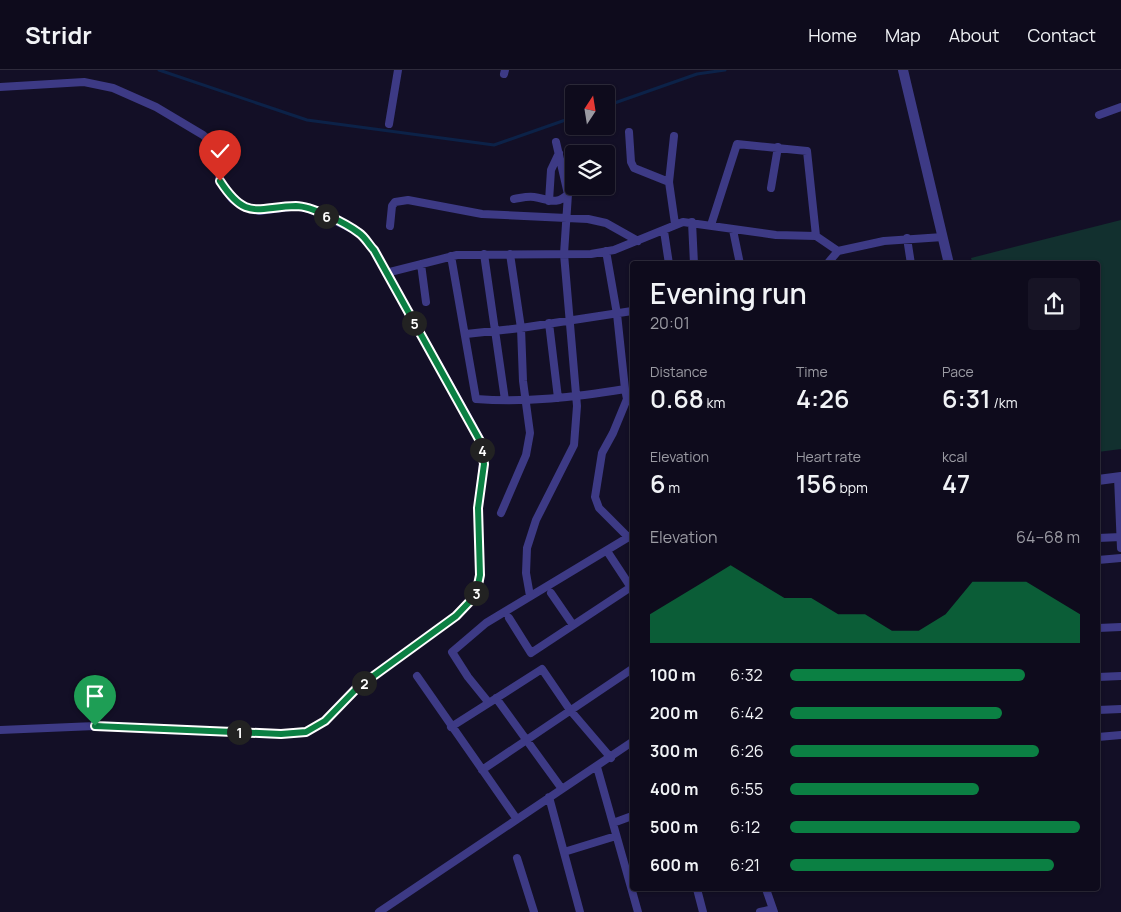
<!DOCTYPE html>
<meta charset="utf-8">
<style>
:root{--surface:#0e0b1c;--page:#171425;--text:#f1f3f6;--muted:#9b9ba3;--line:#2e2b3b;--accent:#0b8043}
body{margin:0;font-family:Manrope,sans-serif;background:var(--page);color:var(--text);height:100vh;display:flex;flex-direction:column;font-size:19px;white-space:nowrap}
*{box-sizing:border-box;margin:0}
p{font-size:16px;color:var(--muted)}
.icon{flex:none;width:28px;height:28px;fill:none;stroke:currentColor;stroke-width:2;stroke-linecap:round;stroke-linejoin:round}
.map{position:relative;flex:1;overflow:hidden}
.details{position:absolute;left:630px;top:191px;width:470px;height:630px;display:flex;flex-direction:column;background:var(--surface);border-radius:5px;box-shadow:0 1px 4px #0004,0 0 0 1px var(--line)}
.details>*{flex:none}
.needle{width:32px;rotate:12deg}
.controls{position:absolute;left:565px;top:15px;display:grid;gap:10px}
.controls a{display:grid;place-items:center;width:50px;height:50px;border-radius:5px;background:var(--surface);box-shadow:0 1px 4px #0004,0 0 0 1px var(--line);font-size:25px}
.pin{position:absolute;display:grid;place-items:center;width:42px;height:42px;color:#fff;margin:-51px -21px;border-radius:50% 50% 50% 0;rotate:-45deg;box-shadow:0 0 5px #0007}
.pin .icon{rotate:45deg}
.km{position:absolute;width:25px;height:25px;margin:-12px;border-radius:50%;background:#222;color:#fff;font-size:14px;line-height:25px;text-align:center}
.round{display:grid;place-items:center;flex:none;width:52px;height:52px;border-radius:5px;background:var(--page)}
.headline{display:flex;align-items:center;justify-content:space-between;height:85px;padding:0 20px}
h1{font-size:28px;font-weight:600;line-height:38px}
.metrics{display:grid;grid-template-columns:repeat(3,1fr);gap:8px;height:85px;padding:5px 20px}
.metrics div{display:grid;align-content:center}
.metrics b{font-size:25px;font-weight:600}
.metrics small{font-size:14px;font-weight:400}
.metrics p{font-size:14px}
.chart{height:140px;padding:10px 20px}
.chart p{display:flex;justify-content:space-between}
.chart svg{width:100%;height:90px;margin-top:5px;fill:var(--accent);opacity:.7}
ul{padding:0 20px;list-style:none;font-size:16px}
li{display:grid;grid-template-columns:80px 60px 1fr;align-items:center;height:38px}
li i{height:12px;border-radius:6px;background:var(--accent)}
header{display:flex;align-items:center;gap:30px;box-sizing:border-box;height:70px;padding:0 25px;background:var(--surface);border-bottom:1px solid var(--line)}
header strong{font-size:24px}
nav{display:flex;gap:28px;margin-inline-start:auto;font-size:18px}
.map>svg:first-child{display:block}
.garden{fill:#12302f}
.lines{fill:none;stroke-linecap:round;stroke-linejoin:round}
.stream{stroke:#0c2248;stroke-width:3}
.minor{stroke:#3d3a85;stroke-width:8}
.tertiary{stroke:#3d3a85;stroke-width:10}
.route-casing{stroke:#fff;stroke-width:10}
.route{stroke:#0b8043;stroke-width:6}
</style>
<header>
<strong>Stridr</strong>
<nav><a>Home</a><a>Map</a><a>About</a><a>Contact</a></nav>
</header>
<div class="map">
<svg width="1121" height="842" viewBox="0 0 1121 842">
<rect width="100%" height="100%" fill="#130f26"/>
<!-- garden -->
<path class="garden" d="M1121,150V379L1098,382V194H973L971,188Z"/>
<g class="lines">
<!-- stream -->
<path class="stream" d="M159,0L307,50L494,75L574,47
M606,36L697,4L725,0"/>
<!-- minor -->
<path class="minor" d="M504,4L505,0
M0,17L84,12L113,18L156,37L203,65L214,75L220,111L232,129L244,137L259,141L297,136L315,141L360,163L374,180L473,356L481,371L483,394L478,438L480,505L476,525L456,546L357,618L325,651L306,662L281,664L95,656L0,660
M1099,45L1121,37
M389,54L398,0
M629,62L631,92L634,98L669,112
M674,66L669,112L675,154
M771,118L778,77
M514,129C521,128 527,126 534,127C548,129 557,136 568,124
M549,131L551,100L559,83
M692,152L694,194
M711,155L737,74L807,81L816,166
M390,156L392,136L395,132L408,130L482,144L588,149L606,153L638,171
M733,160L740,194
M664,161L669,194
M907,168L911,194
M606,181L617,244L625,319
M484,184L505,330
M451,186L476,329C527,333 575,327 625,319L627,329L632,328
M421,194L426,232
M827,194L838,181
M386,203L457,185L591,184L614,180L683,152L776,165L816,166L838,181L884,171L943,167
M549,253L558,328
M466,264L521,258L632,241
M627,329L613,363L602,383L595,427L599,438L627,466
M1118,407L1121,478
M501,443L526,385L530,363L523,311L521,258L510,184
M1098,468L1121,467
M607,481L632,519
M1098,490L1121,488
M551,523L573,555
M530,526L526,503L527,478L536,450L574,375L577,336L564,184L568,124L556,72
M509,548L531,583L631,517
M1098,558L1121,557
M417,606L516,748
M1098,607L1121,606
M496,628L562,719
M489,633L468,607L452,582L486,553L632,465
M1098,640L1121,639
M451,657L542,599L570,640L611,688
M1098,667L1121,665
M597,697L638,842
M482,700L632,599
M549,727L580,842
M613,753L632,746
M564,782L616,766
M517,788L534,842
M697,819L703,842
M766,819L774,842
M379,842L632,672
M760,842L773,839"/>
<!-- tertiary -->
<path class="tertiary" d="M903,0L949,194
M1098,410L1121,407"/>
</g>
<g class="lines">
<!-- route casing -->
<g class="route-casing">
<path id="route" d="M95,656L281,664L306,662L325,651L357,618L456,546L476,525L480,505L478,438L484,394L480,371L374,180C369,175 365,167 359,163C346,153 311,136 296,136C256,137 246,151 220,111"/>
</g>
<!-- route -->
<use href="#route" class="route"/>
</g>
</svg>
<div class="controls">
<a><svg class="needle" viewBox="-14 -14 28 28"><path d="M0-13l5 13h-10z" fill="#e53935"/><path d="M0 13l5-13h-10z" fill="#9b9ba3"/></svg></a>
<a><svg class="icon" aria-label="layers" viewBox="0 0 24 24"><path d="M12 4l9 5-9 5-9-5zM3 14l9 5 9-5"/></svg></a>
</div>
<div class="pin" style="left:95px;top:656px;background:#1e9e55"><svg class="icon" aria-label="arrive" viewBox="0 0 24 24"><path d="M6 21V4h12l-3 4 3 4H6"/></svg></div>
<div class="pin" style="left:220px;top:111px;background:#d93025"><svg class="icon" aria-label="check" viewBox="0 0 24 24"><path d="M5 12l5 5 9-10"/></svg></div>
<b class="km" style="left:239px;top:662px">1</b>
<b class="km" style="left:364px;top:613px">2</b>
<b class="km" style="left:476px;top:523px">3</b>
<b class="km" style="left:482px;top:380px">4</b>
<b class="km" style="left:414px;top:253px">5</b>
<b class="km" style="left:326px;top:146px">6</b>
<section class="details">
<div class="headline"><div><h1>Evening run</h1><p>20:01</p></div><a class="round"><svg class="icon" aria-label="share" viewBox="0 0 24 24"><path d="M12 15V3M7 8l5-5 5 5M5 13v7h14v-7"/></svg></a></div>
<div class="metrics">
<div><p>Distance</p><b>0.68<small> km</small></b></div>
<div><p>Time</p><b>4:26</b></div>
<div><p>Pace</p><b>6:31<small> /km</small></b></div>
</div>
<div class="metrics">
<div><p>Elevation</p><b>6<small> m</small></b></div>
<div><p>Heart rate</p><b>156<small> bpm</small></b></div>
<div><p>kcal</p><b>47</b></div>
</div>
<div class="chart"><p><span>Elevation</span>64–68 m</p>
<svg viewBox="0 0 160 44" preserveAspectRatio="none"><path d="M0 44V30L10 22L20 14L30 6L40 14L50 22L60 22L70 30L80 30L90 38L100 38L110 30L120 14L130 14L140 14L150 22L160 30V44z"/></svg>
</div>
<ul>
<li><b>100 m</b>6:32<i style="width:81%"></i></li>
<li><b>200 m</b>6:42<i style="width:73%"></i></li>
<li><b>300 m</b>6:26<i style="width:86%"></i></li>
<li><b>400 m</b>6:55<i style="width:65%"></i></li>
<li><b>500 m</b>6:12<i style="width:100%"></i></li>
<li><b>600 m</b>6:21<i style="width:91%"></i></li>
</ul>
</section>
</div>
